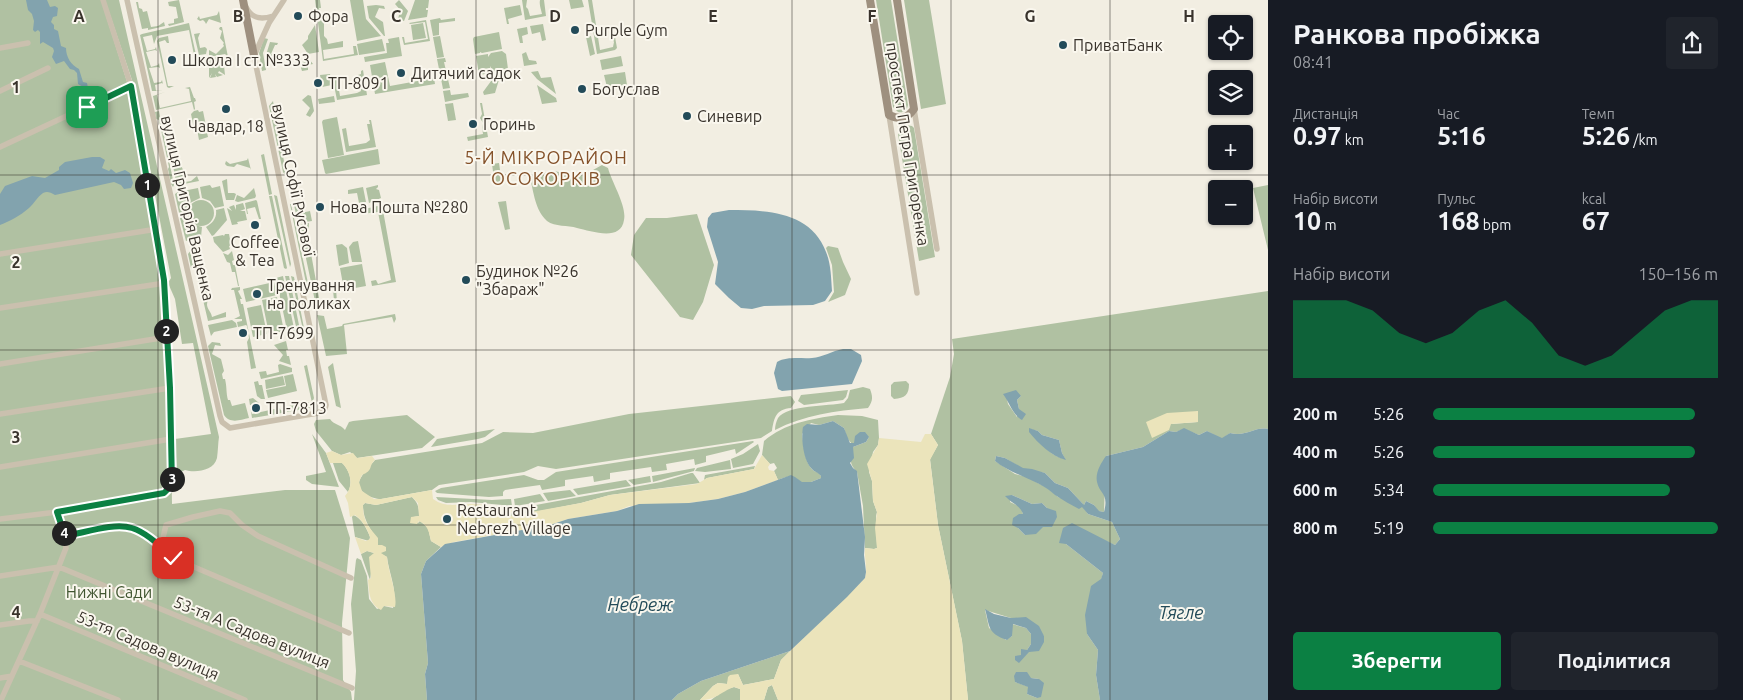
<!DOCTYPE html>
<html lang="uk">
<meta charset="utf-8">
<style>
:root{--surface:#171b24;--page:#20242c;--text:#f1f3f6;--muted:#9ea1a6;--accent:#0b8043}
body{margin:0;font-family:Ubuntu,sans-serif;background:var(--page);color:var(--text);height:100vh;display:flex;flex-direction:column;font-size:19px;white-space:nowrap}
*{box-sizing:border-box;margin:0}
p{font-size:16px;color:var(--muted)}
.icon{flex:none;width:28px;height:28px;fill:none;stroke:currentColor;stroke-width:2;stroke-linecap:round;stroke-linejoin:round}
.map{position:relative;flex:1;overflow:hidden}
.sheet{display:flex;flex-direction:column;background:var(--surface);width:475px}
.sheet>*{flex:none}
.fabs{position:absolute;left:1208px;top:15px;display:grid;gap:10px}
.fabs a{display:grid;place-items:center;width:45px;height:45px;border-radius:5px;background:var(--surface);box-shadow:0 1px 4px #0004;font-size:25px}
.pin{position:absolute;display:grid;place-items:center;width:42px;height:42px;color:#fff;margin:-21px;border-radius:10px;box-shadow:0 2px 8px #0006}
.km{position:absolute;width:25px;height:25px;margin:-12px;border-radius:50%;background:#222;color:#fff;font-size:14px;line-height:25px;text-align:center}
.round{display:grid;place-items:center;flex:none;width:52px;height:52px;border-radius:5px;background:var(--page)}
.summary{display:flex;align-items:center;justify-content:space-between;height:85px;padding:0 25px}
h1{font-size:28px;font-weight:700;line-height:38px}
.figures{display:grid;grid-template-columns:repeat(3,1fr);gap:8px;height:85px;padding:5px 25px}
.figures div{display:grid;align-content:center}
.figures b{font-size:25px;font-weight:700}
.figures small{font-size:14px;font-weight:400}
.figures p{font-size:14px}
.chart{height:140px;padding:10px 25px}
.chart p{display:flex;justify-content:space-between}
.chart svg{width:100%;height:90px;margin-top:5px;fill:var(--accent);opacity:.7}
.primary-button{display:flex;gap:10px;margin-top:auto;padding:10px 25px}
.primary-button a{flex:1;height:58px;border-radius:5px;background:var(--accent);color:#fff;font-size:20px;font-weight:700;line-height:58px;text-align:center}
.primary-button a+a{background:var(--page);color:var(--text)}
ul{padding:0 25px;list-style:none;font-size:16px}
li{display:grid;grid-template-columns:80px 60px 1fr;align-items:center;height:38px}
li i{height:12px;border-radius:6px;background:var(--accent)}
main{display:flex;flex:1;min-height:0}
.map>svg:first-child{display:block}
.green{fill:#b0c1a2;fill-rule:evenodd}
.sand{fill:#ebe4bb}
.water{fill:#82a3ae}
.lines{fill:none;stroke-linecap:round;stroke-linejoin:round}
.street{stroke:#cac0ae;stroke-width:5.5}
.secondary{stroke:#9e907f;stroke-width:8}
.route-casing{stroke:#fff;stroke-width:10}
.route{stroke:#0b8043;stroke-width:6}
.grid{fill:none;stroke:#39332c;stroke-width:1;stroke-opacity:0.55}
.poi-dot{fill:#234b59;stroke:#faf7ee;stroke-width:2}
.labels{text-anchor:middle;dominant-baseline:central;stroke-width:4;stroke-linejoin:round;paint-order:stroke}
.poi-label{font-size:16px;fill:#39332c;stroke:#faf7ee;text-anchor:start}
.street-label{font-size:16px;fill:#39332c;stroke:#faf7ee}
.park-label{font-size:16px;fill:#415631;stroke:#faf7ee}
.neighbourhood-label{font-size:18px;letter-spacing:1px;fill:#845129;stroke:#faf7ee}
.water-label{font-size:18px;font-style:italic;fill:#234b59;stroke:#faf7ee}
.grid-label{font-size:16px;text-anchor:middle;font-weight:bold;fill:#39332c;stroke:#faf7ee;stroke-width:4;stroke-linejoin:round;paint-order:stroke}
</style>
<main>
<div class="map">
<svg width="1268" height="700" viewBox="0 0 1268 700">
<rect width="100%" height="100%" fill="#f2eee2"/>
<!-- green -->
<path class="green" d="M0,0H101L129,88L163,282L171,437L172,504L285,490H335L350,538L342,623L343,680L351,692L352,700H0Z
M105,0H119L219,437C218,443 218,451 217,458C214,471 195,473 185,470L177,474L175,439L211,434L193,343L182,344L175,299L168,283L171,278L134,86Z
M179,0L184,22L169,26L168,24L174,23V19L178,18L176,7L169,6L168,2Z
M315,0H320L321,8H319L320,15L324,18V36L327,39L328,44L343,41V47L323,50L324,59L354,54L353,46H356L358,55L323,61Z
M350,0H363L366,19L381,36L357,41Z
M399,0L408,11L404,21L398,19L399,15L402,12L395,4Z
M415,0H429L428,8H426V10H428L427,17L408,20Z
M522,0H527L526,7L528,9L530,16L542,14C541,9 539,5 540,0H544L546,16L525,20Z
M569,0H582L584,7L571,9Z
M588,0H592L600,50L613,47L614,42L612,38L615,37L617,48L615,50L597,54Z
M876,0H891L908,105C907,111 903,113 898,112L893,107Z
M904,0H929L946,104L921,109Z
M136,2H138L139,8L142,9L143,12L147,11L151,27L158,26L164,22L165,26L148,30V28L142,29Z
M376,5L384,6L385,9L379,8L375,17L383,22L385,36H384L369,18L367,6Z
M520,5L522,15L508,19L509,24H507L504,8Z
M219,11L221,23L209,19L206,24L205,22L203,20L200,21L197,19L199,16L200,19L217,15Z
M440,18L441,20L455,18V21L439,23V35L433,36L430,20Z
M426,20L430,41L404,45L402,37H404L405,43L428,39L425,22L410,24L409,23Z
M189,23L196,55H194L189,30L157,36L154,44L152,35L143,37L147,51L155,49L156,47L157,51L155,50L146,52L151,67L158,65L159,63L160,68L158,67L149,68L154,83L161,82L162,80L163,84L162,83L155,85L156,91L163,90L164,88L163,90L152,91L140,35L142,34Z
M423,23L426,38L413,40L411,25Z
M543,24L546,40L542,41L540,32L532,34L530,26Z
M315,25L319,52L308,54L302,45L308,39V36Z
M220,27H222L228,57L225,54L209,57V50L216,54L224,46L223,44L224,43L220,38L222,31L219,29Z
M527,27L528,34L522,36L523,43H520L517,29Z
M499,32L502,49L482,53L480,52V53L475,54L473,39L474,37Z
M200,33L198,38L200,48L205,47L207,49L206,54L199,55L194,34Z
M168,36L169,43H167L165,40L159,42L168,86H174L169,88L167,87L157,41L159,38Z
M440,36L444,57L437,58L433,37Z
M591,36L595,54L590,56L586,37Z
M399,37L402,56L365,62L364,57L387,53L386,43H389L388,39Z
M264,38L268,39L263,53L266,70L262,71L259,53Z
M382,39L385,51L359,55L357,44Z
M270,42L278,43L277,45H275L271,54L279,60L267,62L266,55Z
M502,51L506,54L508,69L493,71L490,66L491,73L479,75L476,56L488,54V57L491,53Z
M526,52L529,60L536,61L537,64L524,66L522,54Z
M305,54L313,64L308,65V70L302,71L301,68Z
M220,56L218,62L222,59L223,65L221,66H224L225,75L219,71L218,73L223,75L217,77L215,74L216,77L210,78L212,73L209,78V68L205,59H208L211,63L210,59Z
M621,56L623,66L602,70L600,60Z
M445,58L446,62H444L450,88L443,89L437,59Z
M385,62L390,86L434,78L435,84L375,94L370,65Z
M363,70L367,95L337,100L333,80L337,79L340,96L357,93L361,91L358,75L361,74V71Z
M538,71L541,78L551,77L556,94L537,79L531,72Z
M625,72L627,85L607,87L604,75Z
M497,73H501L495,93L484,95L483,92Z
M330,74L332,85L322,87L320,75Z
M537,85L556,98L557,102L542,104Z
M190,87L194,98H195L196,101L194,102L195,109L194,110L192,102L156,110L153,96L165,92L157,95L160,108L191,101L189,89L185,88Z
M450,90L451,95L468,93L469,97L445,102L443,91Z
M308,95L311,96L314,111L310,117L306,115L310,108L302,100Z
M334,96L335,102L319,104L318,99Z
M273,101L287,178L283,172L269,106Z
M453,103L456,120L448,121L445,104Z
M480,103H482L488,137L468,141L467,137L483,134L482,127L483,123L480,118L482,114Z
M198,110L199,112L203,111L206,126L205,128H206L208,137L199,140L197,129H194L191,114L194,111Z
M159,111L174,185L173,187L171,184L168,169L169,167L159,120L156,119L155,112Z
M337,117L344,155L328,158L322,122L323,120Z
M369,120H371L376,147L346,152L342,129L346,128L349,146L366,143L370,140L367,124H370Z
M905,125L912,126L914,128L935,257L919,261L898,134L902,127Z
M378,149L380,164L326,174L325,173L322,160Z
M264,154L272,194L269,195L261,155Z
M248,158L251,170L250,168L237,164L234,167L227,166L225,164L226,161L230,164L247,160Z
M499,163L502,184L495,186L492,164Z
M181,165L183,170H184L183,173L185,182L191,181L197,176L199,181L184,184L183,182V185L177,186L173,166Z
M602,165L608,168C612,183 627,206 624,220C621,242 591,231 577,228C568,225 555,227 547,221C535,210 534,193 530,178L533,175L554,171L578,176L584,175Z
M227,179L228,193H234L236,194L234,200H226L222,181Z
M210,185L212,188L220,186L224,206L215,208L210,201L202,198L200,187Z
M378,185V187L376,189L379,190L381,198L369,203L366,188Z
M1268,185V250L1253,188Z
M363,187L366,202L359,203L357,193L348,194V190Z
M198,188L200,198L190,203L187,215L180,217L175,194L178,192Z
M254,188L256,196L255,198L238,202L235,201L237,195L244,198Z
M274,195L277,196L291,264L290,267Z
M269,196H272L287,268L286,269L284,268Z
M256,200L257,201L261,219H259L255,207L247,209L248,214H247L245,203Z
M188 213a13 13 0 1 1 26 0a13 13 0 1 1-26 0Z
M506,201L510,229L505,230L498,202Z
M243,203L245,209L240,211H245L247,220L237,222L238,224L232,225L227,208L232,211L229,207L234,205L236,210V205Z
M290,204H291L308,283H306Z
M299,204L301,213L310,211L312,221L298,223L294,205Z
M382,205L396,282L372,286L371,281L376,280L378,284L391,280L378,212L361,214L360,210Z
M224,208L227,220L214,235L212,236L206,227C213,223 217,218 216,210Z
M697,214L714,265L703,302L693,320L680,317L631,255L634,235L646,218H667Z
M187,217L192,224L202,227L201,237L186,241L180,218Z
M309,223L308,237L320,303L321,305L334,302C334,297 333,293 333,288L336,287L337,304L316,306L299,225Z
M225,234H229L231,245L229,246L230,249L223,252L214,242L213,237L223,235L224,236Z
M358,241L362,262H352L349,247L353,242Z
M342,244L347,248L349,263L339,266L336,245Z
M828,246L838,248L843,262L851,279L845,295L828,302L834,292L832,265L826,248Z
M191,250L200,252L201,254L195,253L192,263L200,267L204,279L202,282C204,288 206,288 207,293C209,299 207,301 207,305C208,311 211,311 212,317L226,312V317L208,321L196,270L191,268L188,254Z
M232,251L234,260L232,261L233,265H235L239,286H238L235,272H232L230,263L227,262L223,253L228,255Z
M362,264L366,286L344,290L340,268Z
M283,276L295,333L288,335L276,278Z
M285,276H289L300,330L297,331Z
M291,276L294,277L304,328L303,330Z
M274,282L277,295L246,302L243,289Z
M240,287V290L238,291L242,299H240L241,304H243L256,368L251,369L247,342L249,338L247,326L246,325L238,327L237,322L242,321V319H234L240,316L234,290H231L232,288Z
M1268,291V429C1255,426 1247,437 1230,433L1222,439L1207,431L1199,435L1184,429L1176,432L1169,431L1143,447L1106,456L1104,512L1098,511L1094,505L1086,501L1083,507L1088,514L1112,522L1120,539L1115,545L1101,539L1066,544L1103,573L1087,634L1098,650L1096,675L1100,700H968L962,641L938,525L930,459L938,445L931,434L950,377L954,354L952,339ZM1021,396L1017,400L1019,409L1017,417L1008,404L1007,399ZM1198,411V422L1171,424ZM1029,429L1038,431L1042,435L1059,440L1062,453L1065,459C1049,456 1040,441 1029,429ZM996,456L1005,458L1023,469L1045,473L1055,483L1068,488L1083,504L1058,497L1049,489L1027,477L1015,474L995,461ZM1012,495L1032,504L1042,503L1047,508L1025,535L1018,528L1019,514H1023L1021,507L1010,502ZM985,610L1011,618L1044,636L1021,659L1031,644V634L1026,628L1012,624V636L1006,640L989,628ZM1031,678L1039,679L1037,698L1027,694L1029,687L1015,682Z
M277,297L284,331L269,334L262,300Z
M261,305L267,334L253,337L247,308Z
M395,314L396,319L394,323L392,317L344,325L347,354L326,356L317,315L324,316L327,329L342,326L343,324Z
M232,320L236,323L237,327L214,332L211,336L208,325Z
M286,341L288,350H286L287,356H289L291,365L279,361L283,355L274,345Z
M212,342L220,343L221,346L215,345L212,354L221,359L224,371L222,374L223,379H225C227,387 226,393 228,400H230L232,406L245,403L249,418C240,420 230,424 224,415L208,346Z
M333,363L341,408L336,406L328,367Z
M280,364L292,368V372L261,379L259,372L266,371L267,375L279,372L278,365Z
M307,365L314,398L312,403L304,366Z
M293,374L297,391L268,398L266,390L286,386L284,376Z
M283,376L285,385L266,389L265,380Z
M258,381L259,385H262L265,399H261L257,396L254,382Z
M906,381L909,384C909,395 905,398 894,399L891,396V385L894,382Z
M863,387L870,389C873,397 873,401 868,408C835,411 804,415 775,430C775,426 776,422 778,418C787,405 829,406 844,403L848,398L850,390Z
M848,390L846,397L843,400L804,405L798,401L801,395Z
M791,396L795,402L791,408C776,409 774,418 772,431L761,438L556,469L538,466L524,472L439,485L432,490L381,499C369,499 352,489 362,476C365,470 371,465 375,460L482,443L503,432L533,433L629,414Z
M253,398L259,403L250,405L252,414L279,408L282,411V413L252,418L249,399Z
M309,402L310,408L287,412V410L289,406Z
M407,415L435,437L422,448L357,458L350,452L341,455L332,451L316,431L314,424L316,420L330,419C334,425 340,424 345,430L349,422L353,421Z
M838,415L862,416L878,420L879,438L878,445L873,452L869,472L872,481L873,501L877,512L876,516L877,548L874,549L865,548L863,506L857,472C848,463 851,459 853,447L866,442L869,437L852,444L847,438L844,428L833,421L819,425L811,423L802,434C804,445 804,463 814,471C817,472 819,473 821,476V478L811,482H801C792,475 790,475 778,480L774,471L777,468L774,463L770,464L762,455L764,441C785,423 811,419 838,415Z
M495,429L485,437L478,439L431,447L437,439Z
M312,434L326,453L339,487L312,484L306,480V476L326,472Z
M753,441L754,442L736,454L735,449L706,456V462L695,465L694,459L666,464L667,470L652,472L651,467L610,473V479L594,482L593,476L565,480V486L542,490L540,485L505,490L503,492V496L489,497L437,493L435,491L441,488L524,475L538,480H544L556,472Z
M758,444L760,451L753,464L733,468L731,459L743,454Z
M730,460L731,469L705,472L695,471L697,468Z
M333,463H342C350,470 353,483 348,492L339,481Z
M755,466L754,469L707,478L704,480L705,475Z
M695,468L694,471L653,482L652,476Z
M691,473H693L700,483L610,495L581,503L509,517L514,509L661,482Z
M650,476L651,482L634,485L628,480Z
M626,480L631,486L578,495L573,489Z
M570,490L576,496L548,501L543,493Z
M540,494L545,501L515,506L514,499Z
M412,497C418,503 419,507 419,516L413,517L418,523L420,521L428,528L431,541L441,547L426,561L421,574L428,663L425,674L427,700H354L356,671L351,604L356,560L357,558L361,560L367,576L369,599L377,609L384,606L393,608C398,591 389,574 387,557L381,554L380,546L378,545V541C370,528 363,520 363,505L365,503L376,505Z
M436,497L492,500L511,499L512,506L471,502L446,503L438,500Z
M353,515C361,517 367,529 370,537L369,541L355,537L352,517Z
M367,551L374,553L370,580L361,554Z
M790,651L781,660L774,679L743,685L738,674L728,681L727,684L718,683L713,686L700,700H672L678,694L701,681Z
M772,685L778,700H764L768,687Z
M734,687L740,689V700H711L724,690Z"/>
<!-- sand -->
<path class="sand" d="M1198,411V422L1171,424L1169,430L1152,438L1146,422L1167,413Z
M925,434H931L938,445L930,460L938,525L962,641L968,700H778L772,685L768,687L764,700H740V689L734,687C720,692 717,700 700,700L713,686L718,683L727,684L728,677L730,675L738,674L743,685L774,679L781,660L865,578C868,568 864,558 865,548L874,549L877,548L875,528L877,512L873,501L872,481L867,464L878,445L879,438L921,442Z
M332,451L341,455L353,453L357,458L372,456L375,460C368,466 374,470 362,475L359,482L362,491L374,499H381L432,490L433,499C446,508 456,504 471,504C485,504 500,507 514,509L509,516L581,503L610,495L697,484L707,478L754,469L762,455L770,464L768,467L769,470L774,471L778,480L745,492L718,499L689,503L629,506L617,511L568,519L550,525L454,542L441,547L431,541C429,532 428,525 419,521L417,524L410,523L411,517L419,516L418,503L412,497L376,505L365,503L363,505C363,521 368,526 378,538V545H382L386,547V551L381,553L387,557C388,571 398,596 395,607L384,606L381,610C369,604 369,592 368,580L371,578L369,557L374,553L367,551L361,554L355,537L366,541L370,539V537C367,528 362,520 355,515L350,517L348,503L345,496C354,486 351,472 342,463H330L326,453Z"/>
<!-- water -->
<path class="water" d="M26,0H47L50,7L55,6L58,8L57,16L53,17L51,22L54,25V29L58,31L61,46L66,48C66,57 71,65 79,69L83,82L87,83L88,88L93,91L94,95H92L91,97L89,93L86,92L85,88L78,84L77,73L74,70L70,69L64,61L56,64L52,57L54,51L53,48L43,42L40,44V32L38,30L35,32L33,30L34,21L32,14L28,10Z
M92,157H100L105,160L102,168L109,171L111,169L116,173L125,170L130,173L133,183L131,188L124,189L121,185L114,182L55,195C50,192 47,191 43,193C37,197 34,204 29,208C20,216 10,221 0,225V194L5,186L32,176L45,178L59,170V167L65,162Z
M729,210C766,210 811,211 826,252C831,264 831,277 832,291L825,301L813,305L764,306L752,309L741,308L729,298L715,284L718,262L707,227L708,218L712,213Z
M843,349H851L861,355L862,361L852,384L782,391L778,389L774,373L777,362C788,356 801,359 812,358C823,357 832,351 843,349Z
M1016,390L1021,396L1017,400L1019,409L1026,414L1022,420C1012,414 1010,403 1003,394Z
M833,421L844,428L850,443H854L855,436L860,432H865L869,437L866,442L853,447L854,458L850,463L853,468L857,471L865,537L864,555L866,572L865,578L847,597L790,651L701,681L678,694L672,700H427L425,674L428,663L421,574L426,561L445,544L550,525L568,519L617,511L639,504L689,503L718,499L745,492L791,475L795,477L802,482H811L821,478V476C818,472 814,472 811,468C803,459 801,438 803,427L807,424L819,425Z
M1029,428L1038,431L1042,435L1059,440L1062,453L1066,460C1051,456 1039,444 1029,432Z
M1184,428L1199,435L1207,431L1222,438L1230,433C1247,437 1255,426 1268,429V700H1100L1096,675L1098,650L1087,634L1085,615L1091,586L1101,579L1103,573L1066,544L1059,543L1063,528L1072,523L1115,545L1120,539L1112,522L1088,514L1082,507L1079,509C1071,505 1063,500 1055,495C1052,493 1050,490 1046,488C1030,478 1010,473 995,461L996,456L1005,458L1023,468L1032,469L1045,473L1055,483L1068,488L1084,505L1086,501L1094,505L1099,511L1104,512C1109,493 1100,495 1097,482C1095,473 1101,463 1106,456L1143,447L1169,431L1176,432Z
M1012,495L1032,504L1042,503L1047,508L1056,511L1057,517L1052,527H1043L1036,534L1025,535L1018,528L1012,525L1013,518L1019,514H1023C1020,505 1011,503 1005,496Z
M985,609L994,614L1011,618L1026,617L1039,626L1044,636V642L1039,651L1029,652L1019,663L1015,660V656L1021,655V649L1027,650L1031,644V634L1026,628L1013,624L1012,636L1007,640C987,633 990,627 985,609Z
M1016,672H1027L1031,678L1039,679L1044,683L1041,697L1037,698L1027,694L1028,687L1015,682L1014,676Z"/>
<g class="lines">
<!-- street -->
<path class="street" d="M127,0L220,416L222,422L230,428L318,413L325,409L326,405L254,56L269,23L284,0
M246,7C252,19 261,20 273,16
M0,48L28,43
M0,91L48,68
M914,109L937,249
M889,115L917,293
M0,147L131,86
M0,254L157,229
M0,308L165,283
M0,364L167,337
M0,414L170,388
M0,467L171,439
M0,519L57,512L164,493L172,485L170,388L165,283L162,260L144,168L136,108L131,86L103,0
M65,536C84,533 114,522 132,528C145,532 163,548 173,558L349,633
M161,546L166,525L193,517L220,511L230,513L242,525L258,536L351,578
M0,576L59,567L352,688
M40,614L245,700
M0,625L29,621H37
M19,661L118,700
M0,678L12,676
M1,700L40,614L66,548L65,536L57,512"/>
<!-- secondary -->
<path class="secondary" d="M243,0L254,56
M870,0L889,115C900,120 907,119 914,109L897,0"/>
</g>
<g class="lines">
<!-- route casing -->
<g class="route-casing">
<path id="route" d="M87,107L131,86L164,280L170,388L172,485L164,493L57,512L65,536C84,533 114,522 132,528C145,532 163,548 173,558"/>
</g>
<!-- route -->
<use href="#route" class="route"/>
</g>
<!-- grid -->
<path class="grid" d="M158,0V700M317,0V700M476,0V700M634,0V700M792,0V700M951,0V700M1110,0V700M0,175H1268M0,350H1268M0,525H1268"/>
<!-- markers -->
<g class="poi-dot">
<circle cx="298" cy="16" r="5"/>
<circle cx="575" cy="30" r="5"/>
<circle cx="1063" cy="45" r="5"/>
<circle cx="172" cy="60" r="5"/>
<circle cx="401" cy="73" r="5"/>
<circle cx="318" cy="83" r="5"/>
<circle cx="582" cy="89" r="5"/>
<circle cx="226" cy="109" r="5"/>
<circle cx="687" cy="116" r="5"/>
<circle cx="473" cy="124" r="5"/>
<circle cx="320" cy="207" r="5"/>
<circle cx="255" cy="225" r="5"/>
<circle cx="466" cy="280" r="5"/>
<circle cx="257" cy="294" r="5"/>
<circle cx="243" cy="333" r="5"/>
<circle cx="256" cy="408" r="5"/>
<circle cx="447" cy="519" r="5"/>
</g>
<g class="labels">
<!-- poi labels -->
<g class="poi-label">
<text x="308" y="16">Фора</text>
<text x="585" y="30">Purple Gym</text>
<text x="1073" y="45">ПриватБанк</text>
<text x="182" y="60">Школа І ст. №333</text>
<text x="411" y="73">Дитячий садок</text>
<text x="328" y="83">ТП-8091</text>
<text x="592" y="89">Богуслав</text>
<text x="697" y="116">Синевир</text>
<text x="483" y="124">Горинь</text>
<text x="226" y="126" text-anchor="middle">Чавдар,18</text>
<text x="330" y="207">Нова Пошта №280</text>
<text x="255" y="242" text-anchor="middle">Coffee<tspan x="255" dy="18">&amp; Tea</tspan></text>
<text x="476" y="271">Будинок №26<tspan x="476" dy="18">"Збараж"</tspan></text>
<text x="267" y="285">Тренування<tspan x="267" dy="18">на роликах</tspan></text>
<text x="253" y="333">ТП-7699</text>
<text x="266" y="408">ТП-7813</text>
<text x="457" y="510">Restaurant<tspan x="457" dy="18">Nebrezh Village</tspan></text>
</g>
<!-- street labels -->
<g class="street-label">
<text transform="translate(908 144) rotate(81)">проспект Петра Григоренка</text>
<text transform="translate(294 180) rotate(78)">вулиця Софії Русової</text>
<text transform="translate(188 208) rotate(77)">вулиця Григорія Ващенка</text>
<text transform="translate(252 632) rotate(22)">53-тя А Садова вулиця</text>
<text transform="translate(148 645) rotate(23)">53-тя Садова вулиця</text>
</g>
<!-- park labels -->
<g class="park-label">
<text x="109" y="592">Нижні Сади</text>
</g>
<!-- neighbourhood labels -->
<g class="neighbourhood-label">
<text x="546" y="157">5-Й МІКРОРАЙОН<tspan x="546" dy="21">ОСОКОРКІВ</tspan></text>
</g>
<!-- water labels -->
<g class="water-label">
<text x="640" y="604">Небреж</text>
<text x="1181" y="612">Тягле</text>
</g>
</g>
<g class="grid-label">
<text x="79" y="22">A</text>
<text x="238" y="22">B</text>
<text x="396" y="22">C</text>
<text x="555" y="22">D</text>
<text x="713" y="22">E</text>
<text x="872" y="22">F</text>
<text x="1030" y="22">G</text>
<text x="1189" y="22">H</text>
<text x="16" y="93">1</text>
<text x="16" y="268">2</text>
<text x="16" y="443">3</text>
<text x="16" y="618">4</text>
</g>
</svg>
<div class="fabs">
<a><svg class="icon" aria-label="locate" viewBox="0 0 24 24"><circle cx="12" cy="12" r="6"/><path d="M12 2v4M12 18v4M2 12h4M18 12h4"/></svg></a>
<a><svg class="icon" aria-label="layers" viewBox="0 0 24 24"><path d="M12 4l9 5-9 5-9-5zM3 14l9 5 9-5"/></svg></a>
<a>+</a>
<a>−</a>
</div>
<div class="pin" style="left:87px;top:107px;background:#1e9e55"><svg class="icon" aria-label="arrive" viewBox="0 0 24 24"><path d="M6 21V4h12l-3 4 3 4H6"/></svg></div>
<div class="pin" style="left:173px;top:558px;background:#d93025"><svg class="icon" aria-label="check" viewBox="0 0 24 24"><path d="M5 12l5 5 9-10"/></svg></div>
<b class="km" style="left:147px;top:185px">1</b>
<b class="km" style="left:166px;top:331px">2</b>
<b class="km" style="left:172px;top:479px">3</b>
<b class="km" style="left:64px;top:533px">4</b>
</div>
<section class="sheet">
<div class="summary"><div><h1>Ранкова пробіжка</h1><p>08:41</p></div><a class="round"><svg class="icon" aria-label="share" viewBox="0 0 24 24"><path d="M12 15V3M7 8l5-5 5 5M5 13v7h14v-7"/></svg></a></div>
<div class="figures">
<div><p>Дистанція</p><b>0.97<small> km</small></b></div>
<div><p>Час</p><b>5:16</b></div>
<div><p>Темп</p><b>5:26<small> /km</small></b></div>
</div>
<div class="figures">
<div><p>Набір висоти</p><b>10<small> m</small></b></div>
<div><p>Пульс</p><b>168<small> bpm</small></b></div>
<div><p>kcal</p><b>67</b></div>
</div>
<div class="chart"><p><span>Набір висоти</span>150–156 m</p>
<svg viewBox="0 0 160 44" preserveAspectRatio="none"><path d="M0 44V6L10 6L20 6L30 11L40 22L50 27L60 22L70 11L80 6L90 17L100 33L110 38L120 33L130 22L140 11L150 6L160 6V44z"/></svg>
</div>
<ul>
<li><b>200 m</b>5:26<i style="width:92%"></i></li>
<li><b>400 m</b>5:26<i style="width:92%"></i></li>
<li><b>600 m</b>5:34<i style="width:83%"></i></li>
<li><b>800 m</b>5:19<i style="width:100%"></i></li>
</ul>
<div class="primary-button"><a>Зберегти</a><a>Поділитися</a></div>
</section>
</main>
